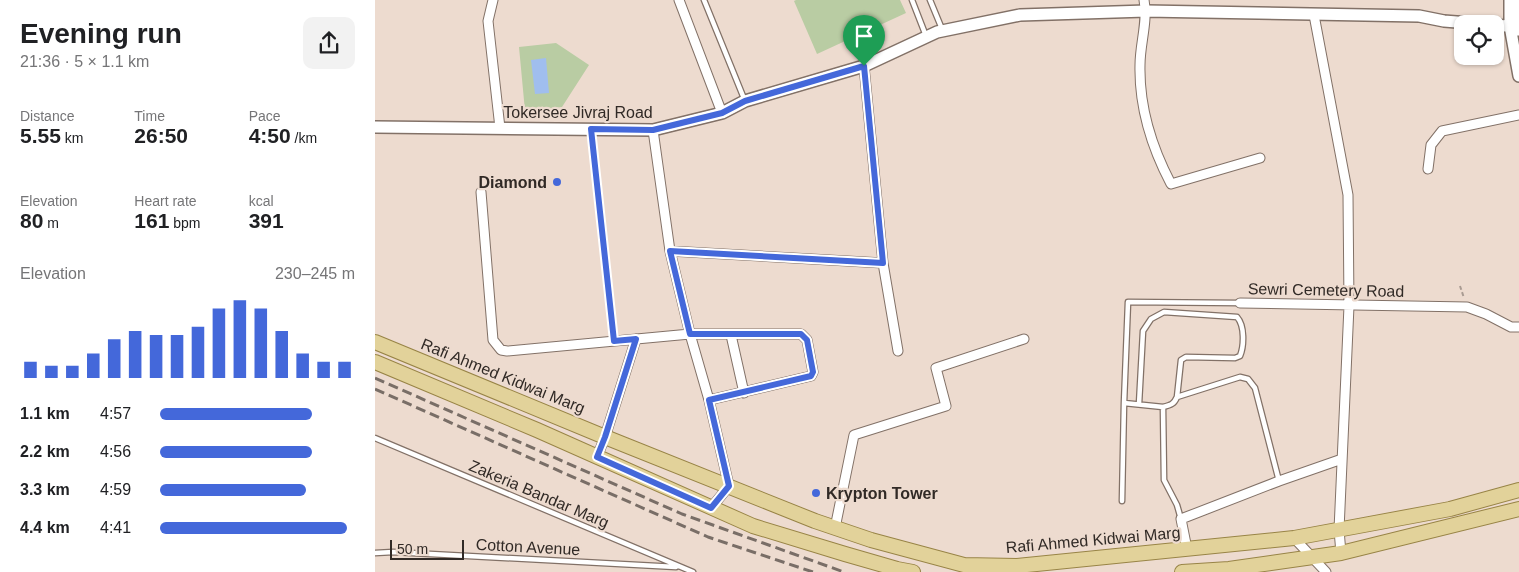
<!DOCTYPE html>
<meta charset="utf-8">
<style>
:root{--surface:#fff;--page:#f2f2f2;--text:#202124;--muted:#757577;--accent:#4468da}
body{margin:0;font-family:Arial,sans-serif;background:var(--page);color:var(--text);height:100vh;display:flex;flex-direction:column;font-size:19px;white-space:nowrap}
*{box-sizing:border-box;margin:0}
p{font-size:16px;color:var(--muted)}
.icon{flex:none;width:28px;height:28px;fill:none;stroke:currentColor;stroke-width:2;stroke-linecap:round;stroke-linejoin:round}
.map{position:relative;flex:1;overflow:hidden}
.panel{display:flex;flex-direction:column;background:var(--surface);width:375px}
.panel>*{flex:none}
.controls{position:absolute;left:1079px;top:15px;display:grid;gap:10px}
.controls a{display:grid;place-items:center;width:50px;height:50px;border-radius:10px;background:var(--surface);box-shadow:0 1px 4px #0004;font-size:25px}
.scale{position:absolute;left:15px;bottom:12px;width:74px;box-sizing:border-box;padding-left:5px;border:2px solid #312a26;border-top:0;font-size:14px;line-height:18px;white-space:nowrap;color:#312a26;-webkit-text-stroke:4px #eddbcf;paint-order:stroke}
.pin{position:absolute;display:grid;place-items:center;width:42px;height:42px;color:#fff;margin:-51px -21px;border-radius:50% 50% 50% 0;rotate:-45deg;box-shadow:0 0 5px #0007}
.pin .icon{rotate:45deg}
.round{display:grid;place-items:center;flex:none;width:52px;height:52px;border-radius:10px;background:var(--page)}
.head{display:flex;align-items:center;justify-content:space-between;height:85px;padding:0 20px}
h1{font-size:28px;font-weight:600;line-height:38px}
.metrics{display:grid;grid-template-columns:repeat(3,1fr);gap:8px;height:85px;padding:5px 20px}
.metrics div{display:grid;align-content:center}
.metrics b{font-size:21px;font-weight:600}
.metrics small{font-size:14px;font-weight:400}
.metrics p{font-size:14px}
.chart{height:140px;padding:10px 20px}
.chart p{display:flex;justify-content:space-between}
.chart svg{width:100%;height:90px;margin-top:5px;stroke:var(--accent);stroke-width:6}
ul{padding:0 20px;list-style:none;font-size:16px}
li{display:grid;grid-template-columns:80px 60px 1fr;align-items:center;height:38px}
li i{height:12px;border-radius:6px;background:var(--accent)}
main{display:flex;flex:1;min-height:0}
.map>svg:first-child{display:block}
.green{fill:#b9cca3}
.water{fill:#a0beee}
.lines{fill:none;stroke-linecap:round;stroke-linejoin:round}
.lane-casing{stroke:#827167;stroke-width:7}
.street-casing{stroke:#827167;stroke-width:11}
.secondary-casing{stroke:#827167;stroke-width:14}
.primary-casing{stroke:#988446;stroke-width:16}
.path{stroke:#a99b92;stroke-width:2;stroke-dasharray:4 2.5;stroke-linecap:butt}
.lane{stroke:#fff;stroke-width:4.5}
.street{stroke:#fff;stroke-width:9}
.secondary{stroke:#fff;stroke-width:11}
.primary{stroke:#e2d29a;stroke-width:14}
.rail{stroke:#796e67;stroke-width:3;stroke-dasharray:10 5;stroke-linecap:butt}
.route-casing{stroke:#fff;stroke-width:10}
.route{stroke:#4468da;stroke-width:6}
.poi-dot{fill:#4468da;stroke:#eddbcf;stroke-width:2}
.labels{text-anchor:middle;dominant-baseline:central;stroke-width:4.5;stroke-linejoin:round;paint-order:stroke}
.street-label{font-size:16px;fill:#312a26;stroke:#eddbcf}
.poi-label{font-size:16px;font-weight:bold;fill:#312a26;stroke:#eddbcf;text-anchor:end}
</style>
<main>
<section class="panel">
<div class="head"><div><h1>Evening run</h1><p>21:36 · 5 × 1.1 km</p></div><a class="round"><svg class="icon" aria-label="share" viewBox="0 0 24 24"><path d="M12 15V3M7 8l5-5 5 5M5 13v7h14v-7"/></svg></a></div>
<div class="metrics">
<div><p>Distance</p><b>5.55<small> km</small></b></div>
<div><p>Time</p><b>26:50</b></div>
<div><p>Pace</p><b>4:50<small> /km</small></b></div>
</div>
<div class="metrics">
<div><p>Elevation</p><b>80<small> m</small></b></div>
<div><p>Heart rate</p><b>161<small> bpm</small></b></div>
<div><p>kcal</p><b>391</b></div>
</div>
<div class="chart"><p><span>Elevation</span>230–245 m</p>
<svg viewBox="0 0 160 44" preserveAspectRatio="none"><path d="M5 44V36M15 44V38M25 44V38M35 44V32M45 44V25M55 44V21M65 44V23M75 44V23M85 44V19M95 44V10M105 44V6M115 44V10M125 44V21M135 44V32M145 44V36M155 44V36"/></svg>
</div>
<ul>
<li><b>1.1 km</b>4:57<i style="width:78%"></i></li>
<li><b>2.2 km</b>4:56<i style="width:78%"></i></li>
<li><b>3.3 km</b>4:59<i style="width:75%"></i></li>
<li><b>4.4 km</b>4:41<i style="width:96%"></i></li>
</ul>
</section>
<div class="map">
<svg width="1144" height="572" viewBox="0 0 1144 572">
<rect width="100%" height="100%" fill="#eddbcf"/>
<!-- green -->
<path class="green" d="M421,0H525L531,13L442,54L419,1Z
M181,43L214,65L187,107L150,111L144,47Z"/>
<!-- water -->
<path class="water" d="M171,58L174,93L160,94L156,60Z"/>
<g class="lines">
<!-- lane casing -->
<g class="lane-casing">
<path id="lane" d="M329,0L370,101
M537,0L551,36
M555,0L567,29
M216,130L239,341
M749,403L788,407
M764,404L768,331L776,319L789,312L862,317C870,326 869,346 865,356L860,358L811,357L806,360L802,397
M0,438L318,572
M747,501L749,403L753,302L865,303
M806,519L802,505L789,480L788,407C796,405 799,404 802,397L865,377L873,379L880,388L904,481
M0,553L18,552L301,567"/>
</g>
<!-- street casing -->
<g class="street-casing">
<path id="street" d="M118,0L113,21L125,128
M304,0L347,113
M769,0C773,22 765,43 765,65C764,108 776,146 796,184L885,158
M939,15L973,195L974,306L964,530L966,553
M489,66L508,263L523,351
M278,130L295,251L315,334L334,400L354,486L336,508
M1053,169L1056,145L1067,131L1144,115
M106,192L118,340L126,350L132,351L315,334H426L432,340L438,372L436,376L334,400
M295,251L508,263
M865,303L1092,307L1111,314L1136,327H1144
M356,335L369,393
M222,457L230,437L261,339
M460,528L479,435L571,406L561,368L649,339
M919,538L951,572
M812,549L806,519L904,481L967,459"/>
</g>
<!-- secondary casing -->
<g class="secondary-casing">
<path id="secondary" d="M1135,0V26L1144,76
M1144,0V30
M1120,25L1142,27
M0,127L278,130L347,113L370,101L489,66L562,32L645,15L771,11L1044,16L1069,21L1107,24"/>
</g>
<!-- primary casing -->
<g class="primary-casing">
<path id="primary" d="M0,342L230,437L440,521L496,540L589,565L642,566L919,538L1075,509L1144,490
M0,362L162,430L378,526L470,554L522,569L538,572
M807,572L854,569L966,553L1144,509"/>
</g>
<!-- path -->
<path class="path" d="M1085,286L1089,298"/>
<!-- lane -->
<use href="#lane" class="lane"/>
<!-- street -->
<use href="#street" class="street"/>
<!-- secondary -->
<use href="#secondary" class="secondary"/>
<!-- primary -->
<use href="#primary" class="primary"/>
<!-- rail -->
<path class="rail" d="M0,378L307,514L469,572
M0,389L333,537L438,572"/>
</g>
<g class="lines">
<!-- route casing -->
<g class="route-casing">
<path id="route" d="M489,66L508,263L295,251L315,334H426L432,340L438,372L436,376L334,400L354,486L336,508L222,457L230,437L261,339L239,341L216,129L278,130L347,113L370,101Z"/>
</g>
<!-- route -->
<use href="#route" class="route"/>
</g>
<!-- markers -->
<g class="poi-dot">
<circle cx="182" cy="182" r="5"/>
<circle cx="441" cy="493" r="5"/>
</g>
<g class="labels">
<!-- street labels -->
<g class="street-label">
<text x="203" y="112">Tokersee Jivraj Road</text>
<text transform="translate(951 290) rotate(1)">Sewri Cemetery Road</text>
<text transform="translate(128 376) rotate(22)">Rafi Ahmed Kidwai Marg</text>
<text transform="translate(164 494) rotate(23)">Zakeria Bandar Marg</text>
<text transform="translate(718 540) rotate(-5)">Rafi Ahmed Kidwai Marg</text>
<text transform="translate(153 547) rotate(3)">Cotton Avenue</text>
</g>
<!-- poi labels -->
<g class="poi-label">
<text x="172" y="182">Diamond</text>
<text x="451" y="493" text-anchor="start">Krypton Tower</text>
</g>
</g>
</svg>
<div class="controls">
<a><svg class="icon" aria-label="locate" viewBox="0 0 24 24"><circle cx="12" cy="12" r="6"/><path d="M12 2v4M12 18v4M2 12h4M18 12h4"/></svg></a>
</div>
<div class="scale">50 m</div>
<div class="pin" style="left:489px;top:66px;background:#1e9e55"><svg class="icon" aria-label="arrive" viewBox="0 0 24 24"><path d="M6 21V4h12l-3 4 3 4H6"/></svg></div>
</div>
</main>
